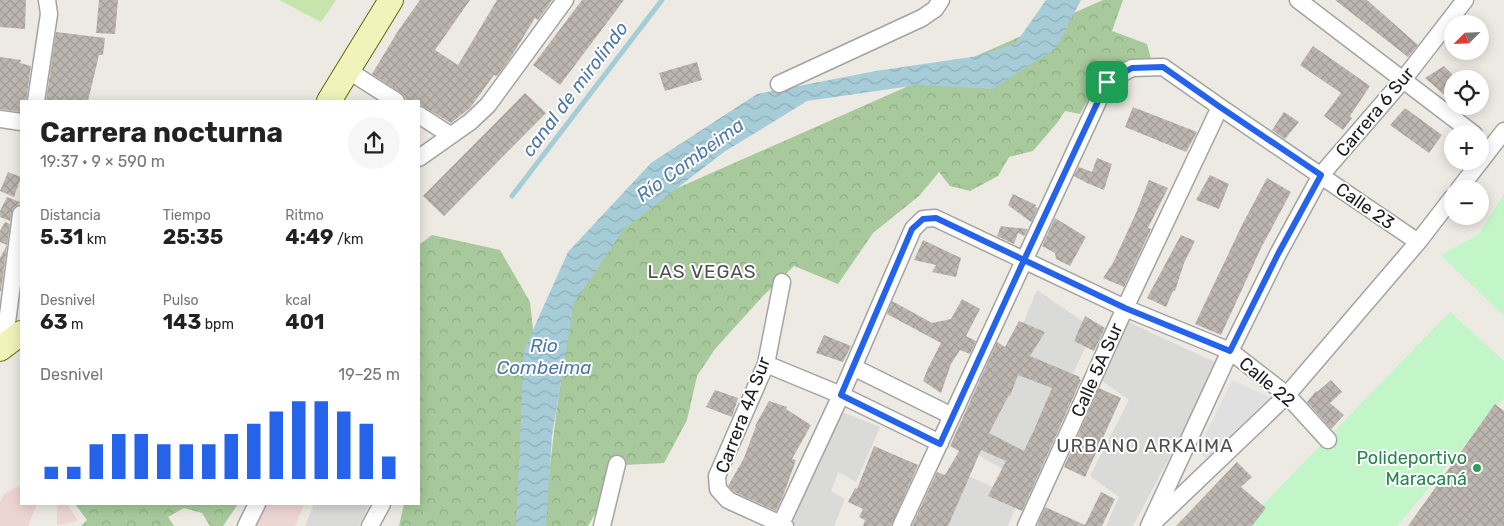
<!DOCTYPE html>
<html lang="es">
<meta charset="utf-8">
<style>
:root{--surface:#fff;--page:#f6f6f6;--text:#222;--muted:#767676;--accent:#2563eb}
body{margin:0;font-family:Rubik,sans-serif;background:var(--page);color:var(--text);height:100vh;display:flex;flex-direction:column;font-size:19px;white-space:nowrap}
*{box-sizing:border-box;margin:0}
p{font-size:16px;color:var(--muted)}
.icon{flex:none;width:28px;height:28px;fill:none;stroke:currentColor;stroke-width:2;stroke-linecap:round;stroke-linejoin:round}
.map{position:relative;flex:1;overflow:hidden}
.details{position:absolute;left:20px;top:100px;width:400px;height:405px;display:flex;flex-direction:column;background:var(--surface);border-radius:0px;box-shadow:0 2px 12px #0003}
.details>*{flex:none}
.needle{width:32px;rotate:246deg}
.tools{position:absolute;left:1444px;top:15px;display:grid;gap:10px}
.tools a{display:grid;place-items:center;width:45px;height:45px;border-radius:50%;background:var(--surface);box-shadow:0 2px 12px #0003;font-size:25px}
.pin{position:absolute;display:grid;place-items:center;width:42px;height:42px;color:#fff;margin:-21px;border-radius:10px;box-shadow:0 2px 8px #0006}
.round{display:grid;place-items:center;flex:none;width:52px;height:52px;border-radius:26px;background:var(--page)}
.overview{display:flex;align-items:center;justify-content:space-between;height:85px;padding:0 20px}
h1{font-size:28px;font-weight:700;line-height:38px}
.metrics{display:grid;grid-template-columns:repeat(3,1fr);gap:8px;height:85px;padding:5px 20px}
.metrics div{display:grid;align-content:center}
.metrics b{font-size:21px;font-weight:700}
.metrics small{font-size:14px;font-weight:400}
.metrics p{font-size:14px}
.chart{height:140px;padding:10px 20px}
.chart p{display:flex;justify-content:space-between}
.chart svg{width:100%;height:90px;margin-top:5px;stroke:var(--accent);stroke-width:6}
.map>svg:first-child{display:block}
.residential{fill:#dadad9}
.commercial{fill:#edd5d3}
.grass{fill:#c6e4ac}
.forest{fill:url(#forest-crowns)}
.park{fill:#c2f5c7}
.parking{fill:#e0e0e0}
.water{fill:url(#water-waves)}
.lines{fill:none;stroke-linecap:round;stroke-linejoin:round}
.stream{stroke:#a6ccd8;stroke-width:5}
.building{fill:url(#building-cross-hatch);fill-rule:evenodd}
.street-casing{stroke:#a3a3a3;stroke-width:19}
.secondary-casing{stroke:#5e6a0d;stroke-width:26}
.street{stroke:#fff;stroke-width:16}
.secondary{stroke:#f0f4ba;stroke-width:24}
.route-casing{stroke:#fff;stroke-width:10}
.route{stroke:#2563eb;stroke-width:6}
.leisure-dot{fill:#2e9e5b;stroke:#fff;stroke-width:2}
.labels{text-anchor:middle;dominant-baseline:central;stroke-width:4;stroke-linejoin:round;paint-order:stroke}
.street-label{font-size:18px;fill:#1c1c1c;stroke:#fff}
.leisure-label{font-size:18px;fill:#27864d;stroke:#fff;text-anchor:end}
.water-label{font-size:19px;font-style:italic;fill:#5079a5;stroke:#fff}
.neighbourhood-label{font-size:19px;letter-spacing:1px;fill:#4f4f4f;stroke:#fff}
</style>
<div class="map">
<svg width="1504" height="526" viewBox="0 0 1504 526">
<defs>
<pattern id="forest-crowns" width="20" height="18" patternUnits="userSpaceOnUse" patternTransform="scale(1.25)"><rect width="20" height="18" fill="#a7c99b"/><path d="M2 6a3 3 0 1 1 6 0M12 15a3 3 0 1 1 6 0" fill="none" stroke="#8fac85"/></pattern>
<pattern id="water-waves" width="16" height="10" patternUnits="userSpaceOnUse" patternTransform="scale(1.25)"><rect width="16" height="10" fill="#a6ccd8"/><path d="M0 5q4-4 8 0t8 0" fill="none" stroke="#8eafb9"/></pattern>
<pattern id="building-cross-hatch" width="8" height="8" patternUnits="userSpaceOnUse" patternTransform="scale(1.25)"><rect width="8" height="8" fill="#bdb6b0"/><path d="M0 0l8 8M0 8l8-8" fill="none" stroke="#a29c97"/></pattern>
</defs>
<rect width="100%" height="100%" fill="#edeae3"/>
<!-- residential -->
<path class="residential" d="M1037,290L1094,329L1022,481L970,450Z
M1126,321L1219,364L1133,526H1106L1119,497L1090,476L1129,400L1101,380Z
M842,412L880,427L856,482L838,472L831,491L845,499L834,526H796L789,522Z
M951,468L1019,499L1008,526H919Z
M314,504H369L359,526H305Z"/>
<!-- commercial -->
<path class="commercial" d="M21,485V504H37L28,526H0V502L4,494Z
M57,504H67L78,521L57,525Z
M264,504H304L295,526H255Z"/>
<!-- grass -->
<path class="grass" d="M279,0H336L321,22Z"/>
<!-- forest -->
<path class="forest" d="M1103,0H1123L1112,31L1147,44L1151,59L1137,63L1101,77L1080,114L1065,111L1057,123L1033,151L1009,157L998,176L970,191L950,186L939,172L919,196L873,233L838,284L794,266L763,296L715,349L697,376L687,420L664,463L624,465L588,526H399L404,504H419V245L432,235L500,250L530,302L549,474L557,407L574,294L630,209Z
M75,504H238L223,526H210L202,513L184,508L168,517L174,526H81L87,520Z"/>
<!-- park -->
<path class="park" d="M1504,194V316L1441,255L1479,234Z
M1450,312L1504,361V398L1397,526H1242Z"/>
<!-- parking -->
<path class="parking" d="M1232,380L1273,399L1210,464L1206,458L1197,452Z"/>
<!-- water -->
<path class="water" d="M1046,0H1081L1056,48L993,89L918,85L807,101L724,152L624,229L574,303L552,436L546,526H516L524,350L568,252L651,163L757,94L876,71L978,56L1016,43Z"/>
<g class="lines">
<!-- stream -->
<path class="stream" d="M512,196L662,0"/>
</g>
<!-- building -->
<path class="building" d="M0,0H26L25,29L0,27Z
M99,0H118L115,34L96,33Z
M420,0H470L435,50L458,65L497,0H552L538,20L535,18L511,57L497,76L494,75L470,108L451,123L424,107L419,105V101H406L405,96L401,93L372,74L398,31Z
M582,0H624L560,85L533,65Z
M1335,0H1367L1418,45L1408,57Z
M56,32L105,38L103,55H99L88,101H46Z
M1313,46L1370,86L1350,116L1352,118L1343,130L1324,116L1341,93L1300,65Z
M0,57L21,60L20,63L31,66L26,101H21V112L0,109Z
M697,62L702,80L665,91L659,73Z
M1444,66L1452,74V88L1446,96L1425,78Z
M525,93L546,113L444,216L423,196Z
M1133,107L1197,132L1186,152L1125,127Z
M1405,108L1442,135L1429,153L1390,125Z
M1284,112L1299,122L1285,139L1272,130Z
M1097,158L1112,164L1104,190L1087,183L1074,176L1079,167L1092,172Z
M8,172L21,177L14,197L0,191Z
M1210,175L1229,184L1219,209L1196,200Z
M1267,178L1291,192L1261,248L1221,335L1195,324L1242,225Z
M1149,180L1168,188L1148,228L1151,229L1124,287L1103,278L1113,263L1136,213Z
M1013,194L1036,205L1035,207L1038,208L1031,222L1008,205Z
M7,197L20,202L19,204L13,208L10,221L0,217V211Z
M1055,218L1086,237L1070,266L1056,259L1055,253L1042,246Z
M5,222L10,224L1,291H0V258L7,245L0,242V231Z
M1001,226L1007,227L1028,229L1024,236L1018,233L1014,244L997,236Z
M1181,235L1195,241L1184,263L1175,291H1173L1166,307L1147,298Z
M923,240L961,258L956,277L932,272L936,265L914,260Z
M962,299L980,309L966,336L976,341L970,354L960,350L951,364L941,393L923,381L928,368L941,343L887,314L892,301L932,323L951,319Z
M1085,316L1105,328L1094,351L1074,341Z
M1019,321L1045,332L1030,356L1080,377L1079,379L1081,380L1022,511L988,496L1006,461L981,450L948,526H912L937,472L945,475L959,451L950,446L997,342L1005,347ZM1018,375L1052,388L1034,430L1024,451L989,433L1009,395L1010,396Z
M824,335L851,346L843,362L816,353Z
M1331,380L1342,392L1330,403L1344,415L1331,429L1307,402L1316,391L1317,392Z
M1099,388L1121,398L1085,477L1064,467Z
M715,390L738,398L732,417L706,407Z
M769,401L787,407L786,409L811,425L792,459L796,460L783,496L776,511L734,492L728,486L744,458L756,426H755Z
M1495,404L1504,411V526H1408Z
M874,446L918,465L891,526H863L865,520L859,517L863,509L848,502L855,488L857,489Z
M1237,462L1252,477L1241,487L1266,508L1252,526H1176Z
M1101,492L1115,499L1102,526H1037L1045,507L1085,525Z"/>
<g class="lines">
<!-- street casing -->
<g class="street-casing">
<path id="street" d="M1298,0L1474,134
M349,71L396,101
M779,84L922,18L935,9L941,0
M36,101L49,14L47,0
M419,115L450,135
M0,119L21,122
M419,158L470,122L488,105L565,0
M1459,189L1504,131
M782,282L766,364L717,476L718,489L728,500L785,526
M4,346L21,214
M766,364L841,395L940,443
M853,367L952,416
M1153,523L1287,395L1418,242L1452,198
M781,524L841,395L913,229L923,219L935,218L1125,308L1230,351L1287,395L1328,440
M246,526L257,504
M370,526L382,504
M602,526L617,464
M901,526L1107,82L1132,68L1163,67L1220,107L1418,242
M1026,526L1125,308L1220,107
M1149,526L1230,351L1278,254L1321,175L1403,80L1465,0"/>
</g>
<!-- secondary casing -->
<g class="secondary-casing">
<path id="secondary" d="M329,101L391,0
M0,349L21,333"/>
</g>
<!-- street -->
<use href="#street" class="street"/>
<!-- secondary -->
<use href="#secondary" class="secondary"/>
</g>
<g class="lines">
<!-- route casing -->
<g class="route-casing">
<path id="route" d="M1107,82L1024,260L936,218L923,219L912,229L841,395L940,444L1024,260L1125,308L1230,351L1278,254L1321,175L1220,107L1163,67L1132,68L1107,82"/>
</g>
<!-- route -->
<use href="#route" class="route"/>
</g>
<!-- markers -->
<circle class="leisure-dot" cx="1477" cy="468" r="5"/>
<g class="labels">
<!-- street labels -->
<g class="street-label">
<text transform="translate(1375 112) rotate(-50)">Carrera 6 Sur</text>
<text transform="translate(1365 206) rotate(35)">Calle 23</text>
<text transform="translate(1097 370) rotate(-66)">Calle 5A Sur</text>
<text transform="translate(1267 382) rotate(40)">Calle 22</text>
<text transform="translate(743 415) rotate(-69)">Carrera 4A Sur</text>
</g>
<!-- leisure labels -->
<g class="leisure-label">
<text x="1467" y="458">Polideportivo<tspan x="1467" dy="21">Maracaná</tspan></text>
</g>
<!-- water labels -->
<g class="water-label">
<text transform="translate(575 89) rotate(-53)">canal de mirolindo</text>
<text transform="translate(690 160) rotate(-36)">Río Combeima</text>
<text x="544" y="345">Rio<tspan x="544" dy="22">Combeima</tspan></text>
</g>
<!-- neighbourhood labels -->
<g class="neighbourhood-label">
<text x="702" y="271">LAS VEGAS</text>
<text x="1145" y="445">URBANO ARKAIMA</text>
</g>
</g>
</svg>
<div class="tools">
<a><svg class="needle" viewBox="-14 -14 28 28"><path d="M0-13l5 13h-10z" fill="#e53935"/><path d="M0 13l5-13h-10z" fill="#767676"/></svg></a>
<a><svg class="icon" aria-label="locate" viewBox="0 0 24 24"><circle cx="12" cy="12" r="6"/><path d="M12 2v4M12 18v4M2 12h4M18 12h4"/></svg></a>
<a>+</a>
<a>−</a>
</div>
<div class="pin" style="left:1107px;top:82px;background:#1e9e55"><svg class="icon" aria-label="arrive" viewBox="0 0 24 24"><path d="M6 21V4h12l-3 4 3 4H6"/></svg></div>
<section class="details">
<div class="overview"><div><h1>Carrera nocturna</h1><p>19:37 · 9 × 590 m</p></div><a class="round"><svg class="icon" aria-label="share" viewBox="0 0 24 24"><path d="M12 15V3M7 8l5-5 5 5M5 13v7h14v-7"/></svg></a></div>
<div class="metrics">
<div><p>Distancia</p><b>5.31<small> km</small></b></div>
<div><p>Tiempo</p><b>25:35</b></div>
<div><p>Ritmo</p><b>4:49<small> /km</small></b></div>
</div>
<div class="metrics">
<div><p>Desnivel</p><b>63<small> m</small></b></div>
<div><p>Pulso</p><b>143<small> bpm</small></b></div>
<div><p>kcal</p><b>401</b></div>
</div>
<div class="chart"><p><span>Desnivel</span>19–25 m</p>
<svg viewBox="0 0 160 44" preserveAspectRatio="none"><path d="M5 44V38M15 44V38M25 44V27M35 44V22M45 44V22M55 44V27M65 44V27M75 44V27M85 44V22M95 44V17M105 44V11M115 44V6M125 44V6M135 44V11M145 44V17M155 44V33"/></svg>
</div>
</section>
</div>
